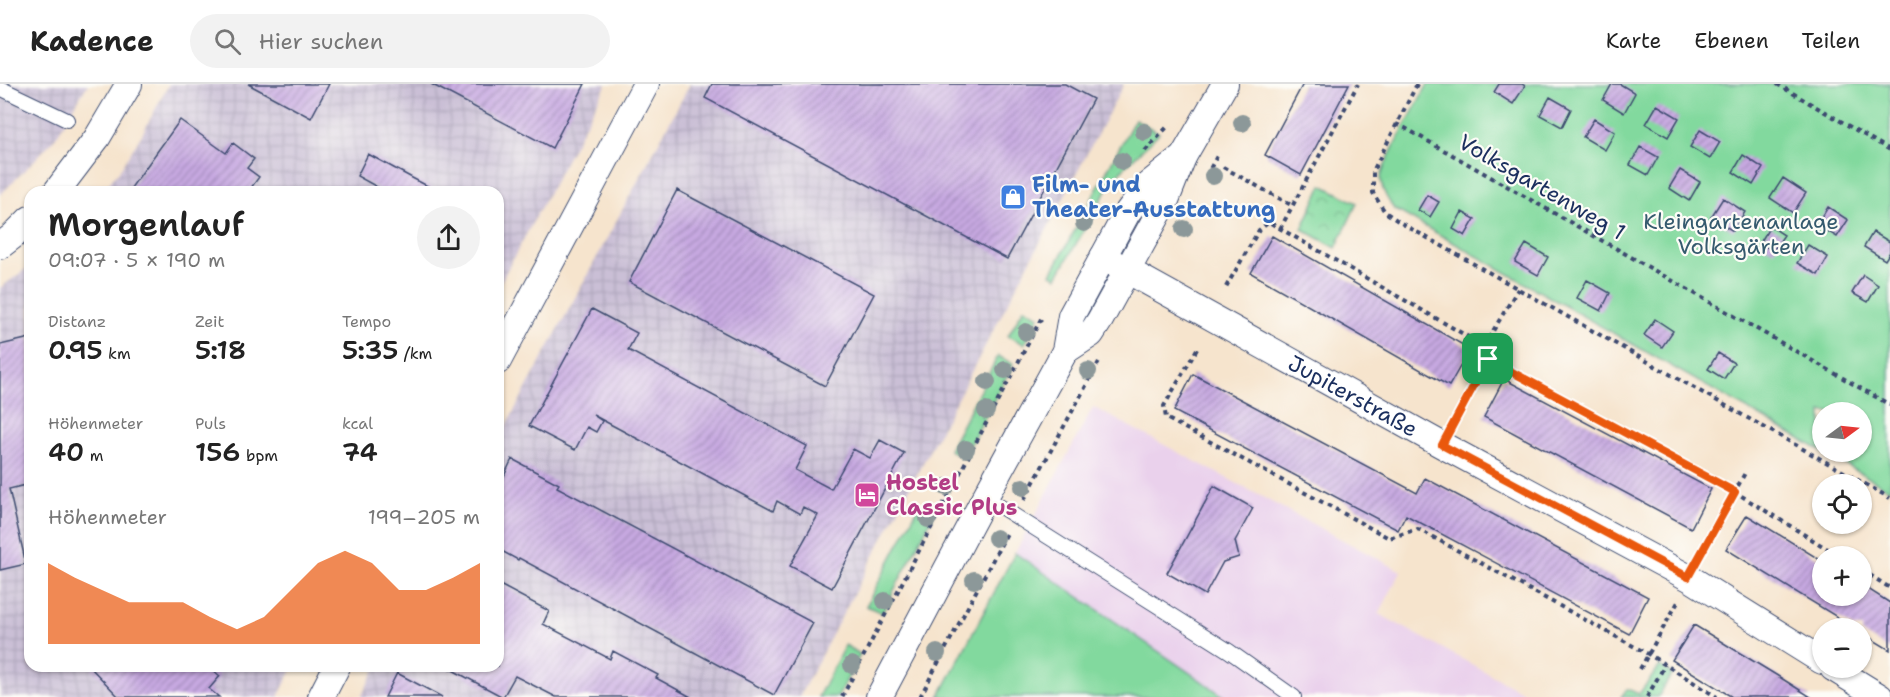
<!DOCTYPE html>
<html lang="de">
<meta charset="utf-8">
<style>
:root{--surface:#fff;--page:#f2f2f2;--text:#222;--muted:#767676;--line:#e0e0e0;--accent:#ea580c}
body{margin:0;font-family:"Shantell Sans",sans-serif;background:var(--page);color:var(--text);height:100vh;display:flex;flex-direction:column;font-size:22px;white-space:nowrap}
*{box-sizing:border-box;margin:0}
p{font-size:20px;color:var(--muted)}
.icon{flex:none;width:33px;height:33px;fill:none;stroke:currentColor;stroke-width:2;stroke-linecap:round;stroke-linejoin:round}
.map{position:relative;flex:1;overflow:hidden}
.sheet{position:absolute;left:24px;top:102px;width:480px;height:486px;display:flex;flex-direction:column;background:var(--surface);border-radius:18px;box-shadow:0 2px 4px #0004}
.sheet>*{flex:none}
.needle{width:39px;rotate:75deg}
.buttons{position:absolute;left:1812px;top:318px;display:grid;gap:12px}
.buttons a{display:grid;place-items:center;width:60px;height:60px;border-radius:50%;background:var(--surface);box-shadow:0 2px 4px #0004;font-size:30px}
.pin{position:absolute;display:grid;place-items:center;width:51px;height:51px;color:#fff;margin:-26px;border-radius:12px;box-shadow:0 3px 9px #0006}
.round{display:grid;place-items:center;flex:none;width:63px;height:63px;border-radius:32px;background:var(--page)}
.summary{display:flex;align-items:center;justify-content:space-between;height:102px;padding:0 24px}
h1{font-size:33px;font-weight:600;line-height:45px}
.stats{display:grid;grid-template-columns:repeat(3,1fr);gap:9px;height:102px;padding:6px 24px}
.stats div{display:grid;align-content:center}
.stats b{font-size:26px;font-weight:600}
.stats small{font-size:16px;font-weight:400}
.stats p{font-size:16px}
.chart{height:168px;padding:12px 24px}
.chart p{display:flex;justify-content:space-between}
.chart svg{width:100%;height:108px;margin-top:6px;fill:var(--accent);opacity:.7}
header{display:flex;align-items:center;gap:36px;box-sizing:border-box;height:84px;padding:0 30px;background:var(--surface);border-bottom:2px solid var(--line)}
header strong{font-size:28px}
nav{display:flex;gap:33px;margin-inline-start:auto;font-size:21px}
.search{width:420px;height:54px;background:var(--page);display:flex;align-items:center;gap:15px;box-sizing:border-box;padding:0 21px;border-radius:33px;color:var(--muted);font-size:22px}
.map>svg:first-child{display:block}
.built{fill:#ead1ec}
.industrial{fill:url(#industrial-grid)}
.green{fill:#82d99e;stroke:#4e847e;stroke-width:1.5;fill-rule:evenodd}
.park{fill:url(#park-crowns);stroke:#4e847e;stroke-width:1.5}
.building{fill:url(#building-hatch)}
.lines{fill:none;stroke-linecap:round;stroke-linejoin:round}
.lane-casing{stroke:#3c4a6f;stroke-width:16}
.street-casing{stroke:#3c4a6f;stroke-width:28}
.path{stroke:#3c4a6f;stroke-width:4;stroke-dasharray:4.5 4.5;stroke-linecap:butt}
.lane{stroke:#fff;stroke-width:14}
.street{stroke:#fff;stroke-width:26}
.tree{fill:#8c9899}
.route-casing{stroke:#fff;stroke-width:12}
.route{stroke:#ea580c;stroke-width:8}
.labels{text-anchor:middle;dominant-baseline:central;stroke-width:4.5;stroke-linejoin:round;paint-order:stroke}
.shop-label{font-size:22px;font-weight:bold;fill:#366cbe;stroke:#fdfcf7;text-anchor:start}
.street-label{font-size:22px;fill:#1b2f5e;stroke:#fdfcf7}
.park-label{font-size:22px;fill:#355a6e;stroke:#fdfcf7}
.hotel-label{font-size:22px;font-weight:bold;fill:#b23c85;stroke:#fdfcf7;text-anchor:start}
</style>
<header>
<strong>Kadence</strong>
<div class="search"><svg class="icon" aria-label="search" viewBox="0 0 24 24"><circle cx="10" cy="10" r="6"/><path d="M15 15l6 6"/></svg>Hier suchen</div>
<nav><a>Karte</a><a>Ebenen</a><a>Teilen</a></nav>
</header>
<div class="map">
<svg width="1890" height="613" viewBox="0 0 1890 613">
<defs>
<pattern id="industrial-grid" width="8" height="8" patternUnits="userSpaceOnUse" patternTransform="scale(1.5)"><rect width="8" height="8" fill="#cabfd6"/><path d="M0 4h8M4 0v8" fill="none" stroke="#ada4ba"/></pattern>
<pattern id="park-crowns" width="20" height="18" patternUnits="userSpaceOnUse" patternTransform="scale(1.5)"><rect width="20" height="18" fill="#82d99e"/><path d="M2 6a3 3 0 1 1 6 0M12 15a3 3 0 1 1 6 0" fill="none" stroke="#6ab084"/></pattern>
<pattern id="building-hatch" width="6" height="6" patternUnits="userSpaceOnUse" patternTransform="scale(1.5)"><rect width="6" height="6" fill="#c7a9e1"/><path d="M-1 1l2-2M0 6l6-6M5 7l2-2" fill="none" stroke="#a18aba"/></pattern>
</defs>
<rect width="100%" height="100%" fill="#fdfcf7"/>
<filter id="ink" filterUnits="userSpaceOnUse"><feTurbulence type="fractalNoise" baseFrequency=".0167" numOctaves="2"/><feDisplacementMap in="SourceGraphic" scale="12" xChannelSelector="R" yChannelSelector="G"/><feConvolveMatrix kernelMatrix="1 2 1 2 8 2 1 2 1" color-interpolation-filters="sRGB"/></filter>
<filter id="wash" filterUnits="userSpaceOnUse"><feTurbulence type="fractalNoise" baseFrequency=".008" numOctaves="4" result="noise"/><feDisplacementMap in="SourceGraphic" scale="24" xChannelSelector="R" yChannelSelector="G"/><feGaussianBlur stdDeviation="1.35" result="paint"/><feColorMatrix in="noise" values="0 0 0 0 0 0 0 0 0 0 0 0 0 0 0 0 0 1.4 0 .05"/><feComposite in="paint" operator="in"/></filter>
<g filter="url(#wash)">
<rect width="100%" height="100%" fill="#f6e4cd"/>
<!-- built -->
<path class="built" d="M1093,323L1401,487L1379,530L1532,613H1225L1015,469Z"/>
<!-- industrial -->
<path class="industrial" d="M0,0H88L56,53L32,79L0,111Z
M169,0H607L498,203V108H102L119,87L141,52Z
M690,0H1124L799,613H361L377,582H498V357Z
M30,182V582H294L278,613H0V204Z"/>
<!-- green -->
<path class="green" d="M1428,0H1890V406L1394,125C1388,116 1382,107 1381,96C1380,82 1420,16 1428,0ZM1822,328H1862V368H1822Z
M1135,35L1159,49L1120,88L1107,106L1057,193L1051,190Z
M1024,224L1039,232L1024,260L1008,252Z
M998,272L1013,280L964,373L949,366Z
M918,424L933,432L882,529L866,522Z
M1015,469L1225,613H939Z
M845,561L860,570L838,613H818Z"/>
<!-- park -->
<path class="park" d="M1322,101L1357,119L1336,164L1302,145Z
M1660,582L1672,590L1658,613H1621L1627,605L1639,610Z"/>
<g id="blocks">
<!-- building -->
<path class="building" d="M248,0H329L311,34Z
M431,0H585L552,64Z
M712,0H1065L1093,15L1007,175L705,14Z
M1303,0H1349L1301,91L1265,71Z
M1499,0H1522L1525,2L1513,20L1494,8Z
M1612,0H1620L1635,9L1624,29L1603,16Z
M1550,13L1571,25L1562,43L1540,31Z
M1657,21L1679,34L1668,53L1646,40Z
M1594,35L1615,48L1605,66L1583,53Z
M180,36L226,69L233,59L254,75L247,84L259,93L248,108H128Z
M1700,46L1720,58L1710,75L1690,63Z
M1640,63L1658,73L1648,91L1630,81Z
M368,70L414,95L439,108H386L357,92Z
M1743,71L1763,84L1753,101L1733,88Z
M1680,86L1700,98L1689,117L1669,104Z
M1783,94L1806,109L1793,129L1770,114Z
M677,106L874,210L825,302L629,198Z
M1427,111L1439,118L1430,133L1418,126Z
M1723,114L1745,128L1733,147L1711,133Z
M1828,123L1848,136L1837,153L1817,141Z
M1462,128L1475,135L1465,152L1453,145Z
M1770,142L1784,151L1773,167L1760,159Z
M1873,148L1890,158V168L1885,176L1864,163Z
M1272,152L1470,265L1449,302L1251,189Z
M1526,160L1548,173L1538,191L1515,178Z
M1808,161L1828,173L1818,191L1797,179Z
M1863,191L1878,201L1868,218L1852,209Z
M1587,196L1610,209L1601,227L1577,214Z
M592,225L637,249L628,266L807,362L795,386L831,405L853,365L870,374L880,356L904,369L832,504L790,482L818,431L803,423L800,430L777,417L773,427L593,331L602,337L596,348L587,343L575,366L529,342Z
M1655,235L1673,247L1662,263L1644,251Z
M30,254V400L9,405L26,480L0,486V261Z
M1718,269L1734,279L1724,295L1708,285Z
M1193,290L1417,409L1425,394L1648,513L1629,550L1406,431L1398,446L1174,327Z
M1504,295L1711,405L1691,444L1484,333Z
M512,375L559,400L557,403L813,539L774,611L519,474L518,476L498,465V405Z
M1214,402L1253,424L1235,457L1239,473L1223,478L1205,511L1167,489Z
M1747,431L1822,477V512H1862V501L1890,519V566L1862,549V544H1855L1726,465Z
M498,500L549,527L543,540L610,575L613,567L658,591L656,594L691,613H556L515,592L503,613L445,582H498Z
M1694,541L1781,594L1811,613H1732L1672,576Z
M89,582H208L220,592L209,605L219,613H119Z
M397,589L442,613H385Z"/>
</g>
</g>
<g filter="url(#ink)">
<use href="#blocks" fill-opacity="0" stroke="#3c4a6f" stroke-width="1.5"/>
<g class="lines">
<!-- lane casing -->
<g class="lane-casing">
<path id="lane" d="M0,4L67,36
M985,413L1229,567L1294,613"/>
</g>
<!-- street casing -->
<g class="street-casing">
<g id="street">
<path d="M56,108L97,54L129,0"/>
<path d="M0,162L13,152L30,135"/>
<path id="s1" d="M1103,173L1442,361L1691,495L1822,577"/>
<path d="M1065,267L1091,250L1100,236L1166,116L1183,73L1225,0"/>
<path d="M498,277L646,0"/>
<path d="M1833,584L1880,613"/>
<path d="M321,613L337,582"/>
<path d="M879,613L991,402L1065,267L1071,232L1127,129L1148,101L1183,73"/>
</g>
</g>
<!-- path -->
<path class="path" d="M1417,0L1373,87V109L1385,128L1401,139L1890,414
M1777,0L1890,66
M1396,40L1405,44L1890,321
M1145,67L1169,41
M1223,83L1293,122
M1206,92L1217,72
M1280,145L1358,0
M1226,203L1259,146L1269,138L1484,262L1488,275L1454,339
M1484,262L1518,205
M1197,265L1164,322L1166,334L1389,454L1418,445L1648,570L1717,613
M1488,275L1735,408L1839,472
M1024,416L1099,278
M1699,473L1745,389
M1862,486L1890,504
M1640,585L1678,518
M842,613L1042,233
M920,613L1007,449
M1647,613L1665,581"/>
<!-- lane -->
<use href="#lane" class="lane"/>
<!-- street -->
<use href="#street" class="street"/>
</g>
<!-- trees -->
<g class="tree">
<circle cx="1242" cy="39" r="9"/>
<circle cx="1144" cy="48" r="9"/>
<circle cx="1122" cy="77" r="9"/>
<circle cx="1213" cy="92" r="9"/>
<circle cx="1084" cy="139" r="9"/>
<circle cx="1184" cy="145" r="9"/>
<circle cx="1026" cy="248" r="9"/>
<circle cx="1005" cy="286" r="9"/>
<circle cx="1088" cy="287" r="9"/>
<circle cx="987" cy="298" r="9"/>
<circle cx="986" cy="327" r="9"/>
<circle cx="966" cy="365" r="9"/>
<circle cx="946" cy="403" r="9"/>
<circle cx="1023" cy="403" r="9"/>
<circle cx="928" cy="435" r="9"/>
<circle cx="996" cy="454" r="9"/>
<circle cx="974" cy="496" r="9"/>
<circle cx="885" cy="517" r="9"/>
<circle cx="937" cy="569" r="9"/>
<circle cx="852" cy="581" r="9"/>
</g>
</g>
<g class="lines" filter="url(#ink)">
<!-- route casing -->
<g class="route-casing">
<path id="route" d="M1488,275L1735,408L1688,493L1442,361Z"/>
</g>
<!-- route -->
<use href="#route" class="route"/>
</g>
<!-- icons -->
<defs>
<g id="shop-square" transform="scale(1.35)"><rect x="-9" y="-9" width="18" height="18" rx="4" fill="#3f7fe0" stroke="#fdfcf7"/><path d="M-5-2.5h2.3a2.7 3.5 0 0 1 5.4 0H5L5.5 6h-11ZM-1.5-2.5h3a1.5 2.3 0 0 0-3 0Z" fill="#fff"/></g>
<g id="hotel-square" transform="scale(1.35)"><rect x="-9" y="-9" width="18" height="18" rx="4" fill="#d1479c" stroke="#fdfcf7"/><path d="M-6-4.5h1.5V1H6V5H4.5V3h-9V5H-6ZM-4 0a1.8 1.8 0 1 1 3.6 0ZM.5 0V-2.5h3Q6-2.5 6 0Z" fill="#fff"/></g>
</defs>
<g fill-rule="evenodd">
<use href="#shop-square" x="1013" y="113"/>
<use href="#hotel-square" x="867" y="411"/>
</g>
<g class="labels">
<!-- shop labels -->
<g class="shop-label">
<text x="1032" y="100">Film- und<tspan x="1032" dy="25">Theater-Ausstattung</tspan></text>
</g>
<!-- street labels -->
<g class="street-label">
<text transform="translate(1542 103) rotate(30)">Volksgartenweg 1</text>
<text stroke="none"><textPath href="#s1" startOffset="286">Jupiterstraße</textPath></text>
</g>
<!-- park labels -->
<g class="park-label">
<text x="1741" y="137">Kleingartenanlage<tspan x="1741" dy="25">Volksgärten</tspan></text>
</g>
<!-- hotel labels -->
<g class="hotel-label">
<text x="886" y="398">Hostel<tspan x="886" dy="25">Classic Plus</tspan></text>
</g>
</g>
</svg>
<div class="buttons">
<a><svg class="needle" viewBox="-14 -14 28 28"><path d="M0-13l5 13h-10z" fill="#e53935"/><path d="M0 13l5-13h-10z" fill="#767676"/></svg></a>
<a><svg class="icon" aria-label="locate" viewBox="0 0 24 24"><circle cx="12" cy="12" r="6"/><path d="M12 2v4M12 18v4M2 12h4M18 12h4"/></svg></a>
<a>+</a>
<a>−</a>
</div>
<div class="pin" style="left:1488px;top:275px;background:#1e9e55"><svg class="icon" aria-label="arrive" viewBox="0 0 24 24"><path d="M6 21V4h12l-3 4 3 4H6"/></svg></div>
<section class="sheet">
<div class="summary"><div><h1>Morgenlauf</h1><p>09:07 · 5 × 190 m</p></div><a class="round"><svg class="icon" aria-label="share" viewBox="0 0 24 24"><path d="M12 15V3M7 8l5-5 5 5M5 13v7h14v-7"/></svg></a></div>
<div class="stats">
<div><p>Distanz</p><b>0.95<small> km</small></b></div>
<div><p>Zeit</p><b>5:18</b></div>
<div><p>Tempo</p><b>5:35<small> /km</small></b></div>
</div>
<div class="stats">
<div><p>Höhenmeter</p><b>40<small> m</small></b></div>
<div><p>Puls</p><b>156<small> bpm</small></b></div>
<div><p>kcal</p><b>74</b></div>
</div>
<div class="chart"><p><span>Höhenmeter</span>199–205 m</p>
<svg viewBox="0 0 160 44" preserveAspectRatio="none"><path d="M0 44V11L10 17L20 22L30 27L40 27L50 27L60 33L70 38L80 33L90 22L100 11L110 6L120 11L130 22L140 22L150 17L160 11V44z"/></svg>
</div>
</section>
</div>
